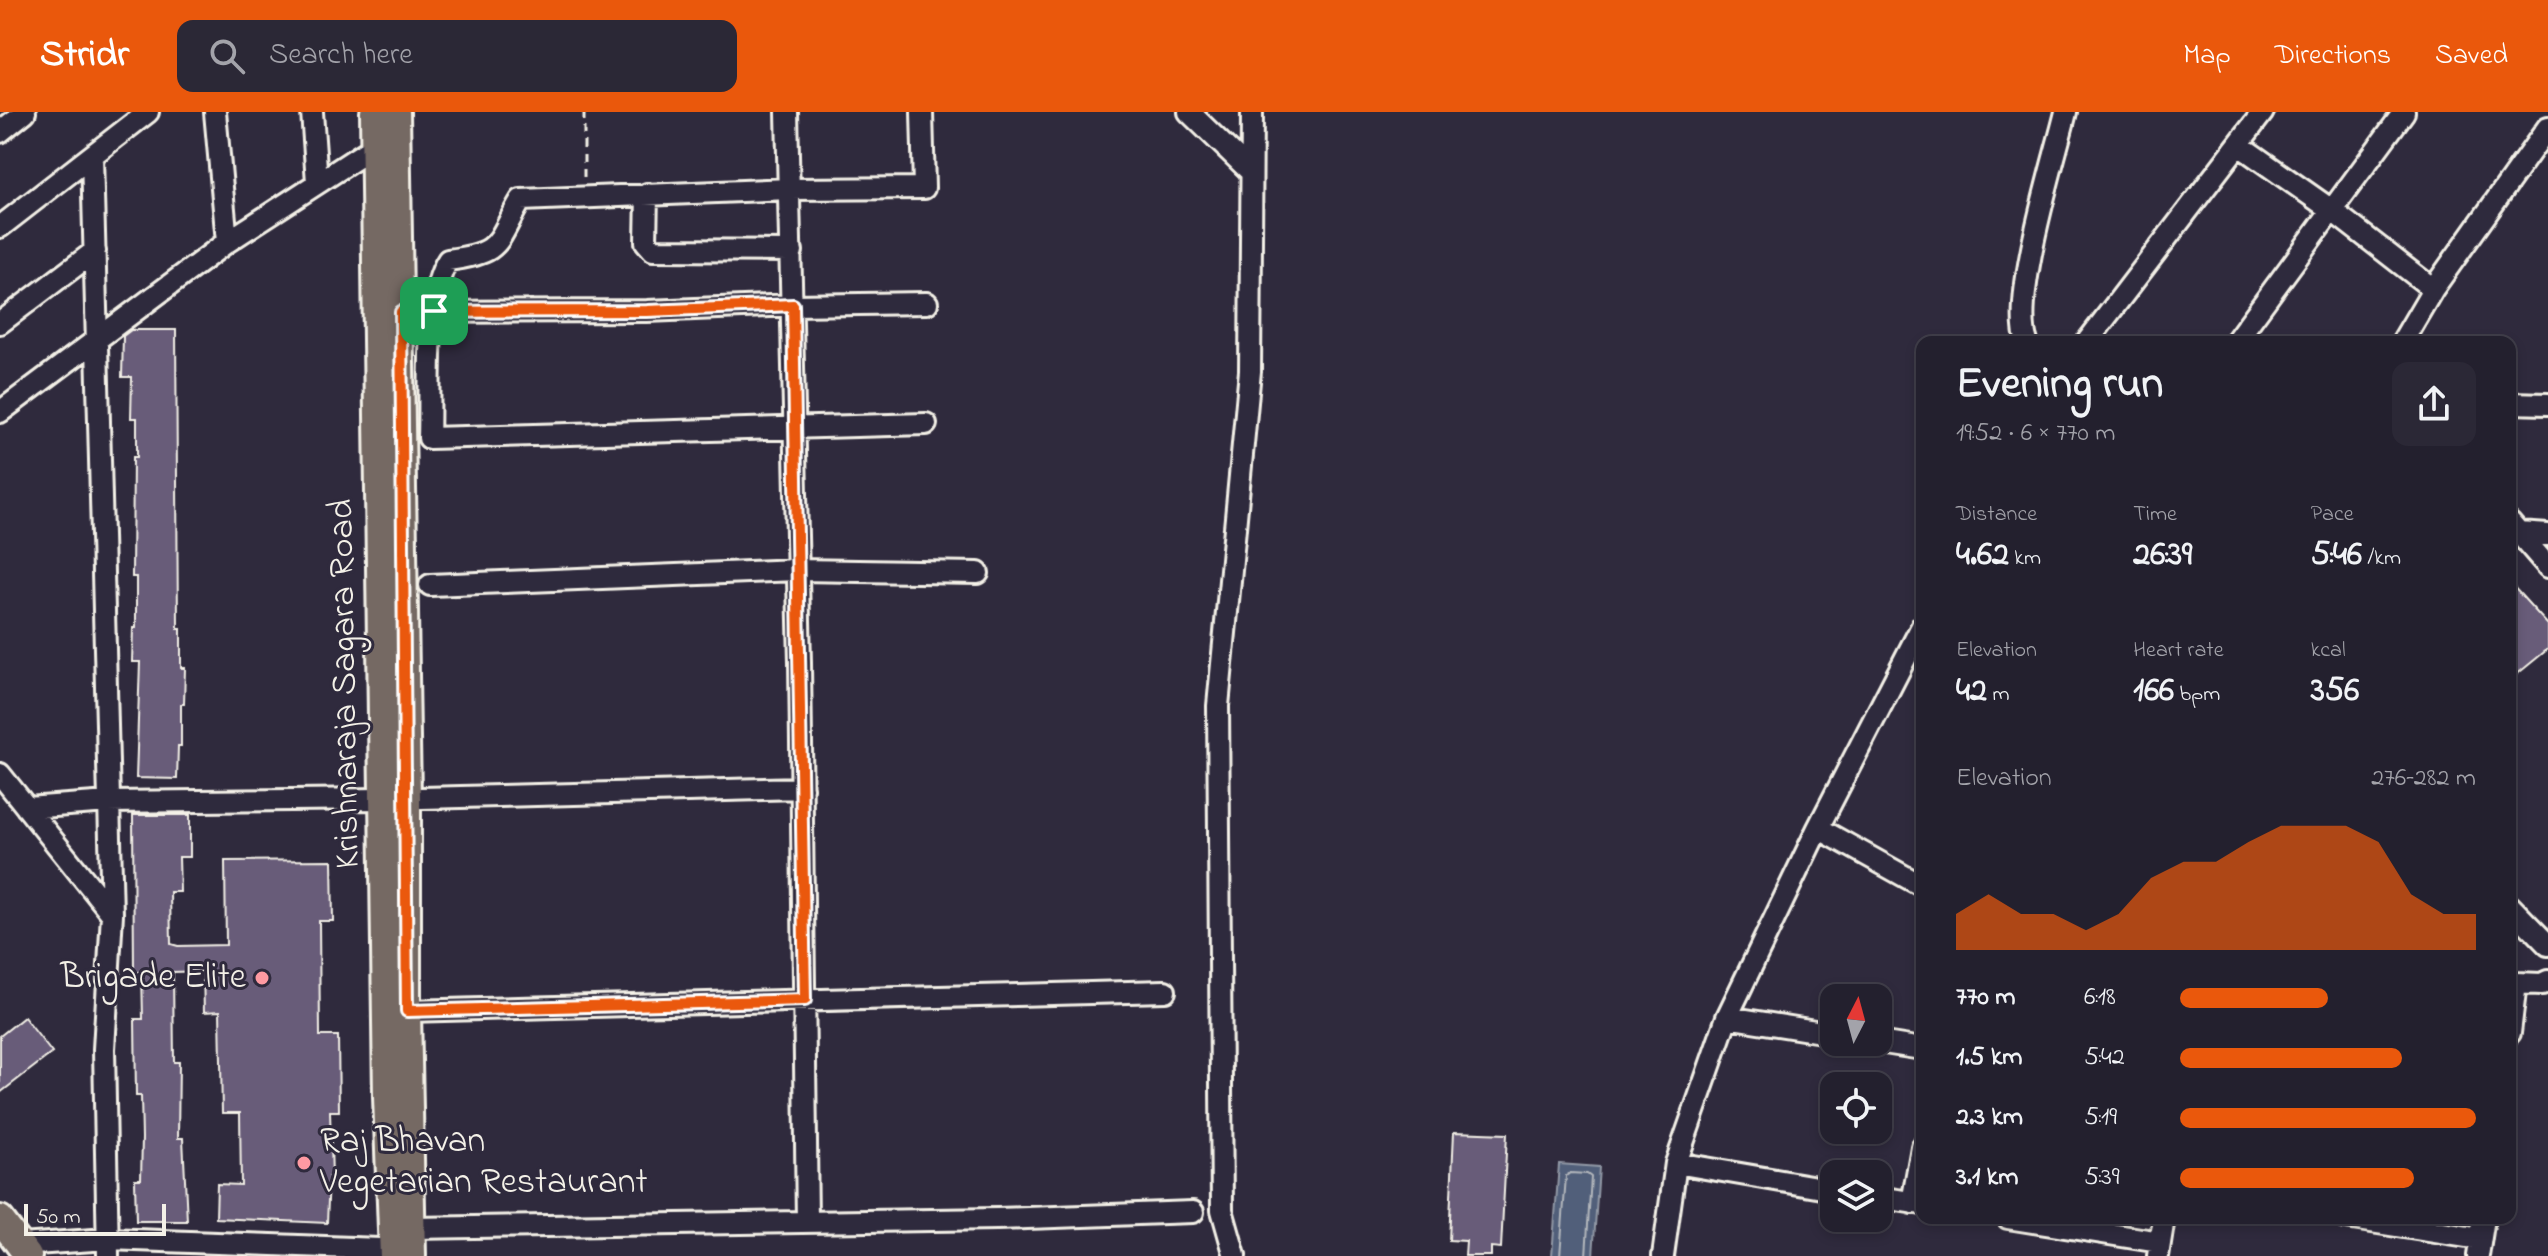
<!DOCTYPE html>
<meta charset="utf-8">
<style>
:root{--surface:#23202e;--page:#2b2836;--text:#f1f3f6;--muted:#a3a3aa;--line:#403e4a;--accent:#ea580c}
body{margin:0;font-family:"Indie Flower",sans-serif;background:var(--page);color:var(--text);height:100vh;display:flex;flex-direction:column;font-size:30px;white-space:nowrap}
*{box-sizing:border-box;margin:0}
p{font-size:26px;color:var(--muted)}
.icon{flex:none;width:44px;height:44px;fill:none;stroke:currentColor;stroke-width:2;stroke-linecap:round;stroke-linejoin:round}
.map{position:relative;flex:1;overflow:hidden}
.side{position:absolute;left:1916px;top:224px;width:600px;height:888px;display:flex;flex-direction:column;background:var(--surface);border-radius:16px;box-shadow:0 4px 12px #0003,0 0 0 2px var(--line)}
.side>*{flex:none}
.needle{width:52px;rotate:6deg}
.tools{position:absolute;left:1820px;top:872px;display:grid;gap:16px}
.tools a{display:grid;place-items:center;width:72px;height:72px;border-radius:16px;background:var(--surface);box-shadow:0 4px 12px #0003,0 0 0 2px var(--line);font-size:40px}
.scale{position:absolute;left:24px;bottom:20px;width:142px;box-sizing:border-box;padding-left:8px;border:4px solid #f4f1e8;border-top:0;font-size:22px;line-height:28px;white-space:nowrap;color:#f4f1e8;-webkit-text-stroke:6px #2f2a3d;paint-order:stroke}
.pin{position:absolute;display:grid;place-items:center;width:68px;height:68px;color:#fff;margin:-34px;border-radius:16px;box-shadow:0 4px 12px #0006}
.round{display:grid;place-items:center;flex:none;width:84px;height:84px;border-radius:16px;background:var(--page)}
.head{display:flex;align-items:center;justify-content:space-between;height:136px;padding:0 40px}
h1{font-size:44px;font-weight:800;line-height:60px}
.stats{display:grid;grid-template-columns:repeat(3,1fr);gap:12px;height:136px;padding:8px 40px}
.stats div{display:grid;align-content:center}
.stats b{font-size:34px;font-weight:800}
.stats small{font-size:22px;font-weight:400}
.stats p{font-size:22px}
.chart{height:224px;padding:16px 40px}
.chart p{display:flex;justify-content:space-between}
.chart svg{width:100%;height:144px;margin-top:8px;fill:var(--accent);opacity:.7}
ul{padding:0 40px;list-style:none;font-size:26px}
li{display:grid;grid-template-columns:128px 96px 1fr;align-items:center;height:60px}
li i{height:20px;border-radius:10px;background:var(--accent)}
header{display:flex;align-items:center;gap:48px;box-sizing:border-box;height:112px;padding:0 40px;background:var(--accent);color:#fff}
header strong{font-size:38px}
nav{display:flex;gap:44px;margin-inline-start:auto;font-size:28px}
.search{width:560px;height:72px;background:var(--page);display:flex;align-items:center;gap:20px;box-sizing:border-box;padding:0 28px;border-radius:16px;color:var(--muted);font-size:30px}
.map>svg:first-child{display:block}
.water{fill:#515f7a;stroke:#9299a6;stroke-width:2}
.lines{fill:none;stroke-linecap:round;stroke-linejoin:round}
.shore{stroke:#b3b7bc;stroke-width:2}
.building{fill:#685c79;stroke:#f4f1e8;stroke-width:2}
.minor-casing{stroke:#f4f1e8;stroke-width:26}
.major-casing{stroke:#f4f1e8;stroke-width:32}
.path{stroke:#f4f1e8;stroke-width:3;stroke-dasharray:8 6;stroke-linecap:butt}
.minor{stroke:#2f2a3d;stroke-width:20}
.major{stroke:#756964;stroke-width:26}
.route-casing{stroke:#fff;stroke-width:16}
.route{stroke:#ea580c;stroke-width:10}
.poi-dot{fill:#ff9aa2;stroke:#2f2a3d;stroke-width:3}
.labels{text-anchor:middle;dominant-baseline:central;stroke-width:6;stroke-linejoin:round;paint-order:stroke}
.street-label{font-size:36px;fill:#f4f1e8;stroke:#2f2a3d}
.poi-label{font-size:36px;fill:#f4f1e8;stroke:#2f2a3d;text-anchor:end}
</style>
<header>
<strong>Stridr</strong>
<div class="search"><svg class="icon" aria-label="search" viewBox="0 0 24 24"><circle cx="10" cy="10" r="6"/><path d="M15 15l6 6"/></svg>Search here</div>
<nav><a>Map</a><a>Directions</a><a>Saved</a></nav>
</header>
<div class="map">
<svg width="2548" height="1144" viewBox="0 0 2548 1144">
<rect width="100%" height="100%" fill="#2f2a3d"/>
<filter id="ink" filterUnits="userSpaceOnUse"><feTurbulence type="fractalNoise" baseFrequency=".0125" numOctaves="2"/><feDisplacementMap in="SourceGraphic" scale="16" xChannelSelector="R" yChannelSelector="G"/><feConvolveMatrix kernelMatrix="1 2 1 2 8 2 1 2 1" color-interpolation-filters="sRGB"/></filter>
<g filter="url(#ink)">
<!-- water -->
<path class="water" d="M1559,1052L1599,1055L1593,1144H1552Z"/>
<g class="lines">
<!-- shore -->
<path class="shore" d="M1560,1144L1566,1064L1570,1061L1587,1062L1591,1065L1586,1144"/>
</g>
<!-- building -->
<path class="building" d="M131,218H176L178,517H181V556H185L184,592H181V634H178L177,667L136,666L140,550H132L133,516H136V465H132L133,345H137V306H131L132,265H122L123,224Z
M2510,471L2548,513V537L2510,568Z
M133,703H190V745H179L180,780H170L171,832L178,834L226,833L225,749L332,748L333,809H319L320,924H338L339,999H330L332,1065H329L327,1111L216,1106L217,1072L241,1073L240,1001H222L220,899L204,900L203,859L173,860L174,950H179L178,1026H183L187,1109H136L135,1067H141L142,1026L141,984H136L135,907H143L142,860H134Z
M24,905L52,941L0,981V924Z
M1454,1020L1507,1022L1501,1136L1491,1135V1144H1465L1466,1129L1449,1128Z"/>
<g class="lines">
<!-- minor casing -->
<g class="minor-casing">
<path id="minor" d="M215,0L227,130
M312,0L317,70
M787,0L800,551L807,1110
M922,0L924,76L790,77L521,88C495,131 504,141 448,148C424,184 431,281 429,326L926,312
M1189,0L1251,60
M0,20L25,0
M2239,33L2330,97L2433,177
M92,44L112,802L104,937L108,1144
M647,82L646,130L653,138L792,139
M0,115L148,0
M401,200L647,199L793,193L927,191
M0,211L95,139
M2027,230C2011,187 2054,50 2066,0
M2087,230L2263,0
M2235,230L2404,0
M2402,230L2433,177L2548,15
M2510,291L2548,292
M0,300L227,130L375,34
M2510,411L2548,455
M2519,421L2548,423
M430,473L798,458L978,461
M0,662L112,802
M27,696L109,690L383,687L802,676
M1818,716L1922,774
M2510,794L2548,833
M2510,870L2516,871L2510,921
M2516,871L2542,872L2548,869
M407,899L1165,879
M1727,905L1834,922
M1878,930L1922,937
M1676,1051L1834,1078
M1878,1085L1922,1092
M1912,1091L1922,1035
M2008,1106L2160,1130
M2346,1106L2480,1127
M413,1116L997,1107L1193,1100
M20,1133L108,1127L407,1138
M1235,1144L1222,1098L1218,594L1250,259L1252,0
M1663,1144L1676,1051L1727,905L1818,716L1922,514
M2158,1144L2164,1106
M2478,1144L2484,1106"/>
</g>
<!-- major casing -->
<g class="major-casing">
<path id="major" d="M374,0L387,985L393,1144
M396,0L407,687V899L412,1144
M0,1107L28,1144"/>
</g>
<!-- path -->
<path class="path" d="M584,65V0"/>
<!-- minor -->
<use href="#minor" class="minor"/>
<!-- major -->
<use href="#major" class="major"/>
</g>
</g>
<g class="lines" filter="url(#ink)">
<!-- route casing -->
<g class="route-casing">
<path id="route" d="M793,193L805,888L407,899L401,200L647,199Z"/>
</g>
<!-- route -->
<use href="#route" class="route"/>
</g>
<!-- markers -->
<g class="poi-dot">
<circle cx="262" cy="866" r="8"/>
<circle cx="304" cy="1051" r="8"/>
</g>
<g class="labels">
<!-- street labels -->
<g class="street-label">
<text transform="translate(346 572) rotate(-91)">Krishnaraja Sagara Road</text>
</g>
<!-- poi labels -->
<g class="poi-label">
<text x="246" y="866">Brigade Elite</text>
<text x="320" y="1030" text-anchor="start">Raj Bhavan<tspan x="320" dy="41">Vegetarian Restaurant</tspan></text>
</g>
</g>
</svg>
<div class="tools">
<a><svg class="needle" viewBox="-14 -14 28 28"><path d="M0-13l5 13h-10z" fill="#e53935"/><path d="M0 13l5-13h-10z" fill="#a3a3aa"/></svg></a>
<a><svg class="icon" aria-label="locate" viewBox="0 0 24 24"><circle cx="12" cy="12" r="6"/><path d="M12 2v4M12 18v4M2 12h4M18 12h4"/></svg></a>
<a><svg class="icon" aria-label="layers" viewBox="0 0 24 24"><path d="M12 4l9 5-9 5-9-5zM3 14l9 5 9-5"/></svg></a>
</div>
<div class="scale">50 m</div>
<div class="pin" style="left:434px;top:199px;background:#1e9e55"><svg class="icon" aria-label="arrive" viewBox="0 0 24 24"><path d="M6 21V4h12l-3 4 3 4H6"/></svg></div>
<section class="side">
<div class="head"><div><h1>Evening run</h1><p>19:52 · 6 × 770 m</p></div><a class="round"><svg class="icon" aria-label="share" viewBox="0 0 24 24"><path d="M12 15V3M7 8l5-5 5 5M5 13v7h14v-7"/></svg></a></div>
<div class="stats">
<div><p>Distance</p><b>4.62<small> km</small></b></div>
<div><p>Time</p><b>26:39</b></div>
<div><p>Pace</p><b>5:46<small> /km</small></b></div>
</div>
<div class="stats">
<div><p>Elevation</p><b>42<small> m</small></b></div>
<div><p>Heart rate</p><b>166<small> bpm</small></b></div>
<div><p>kcal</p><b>356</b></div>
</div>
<div class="chart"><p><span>Elevation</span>276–282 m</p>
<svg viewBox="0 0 160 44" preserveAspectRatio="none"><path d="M0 44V33L10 27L20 33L30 33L40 38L50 33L60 22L70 17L80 17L90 11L100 6L110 6L120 6L130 11L140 27L150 33L160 33V44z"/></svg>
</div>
<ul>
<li><b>770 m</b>6:18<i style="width:50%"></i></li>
<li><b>1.5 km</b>5:42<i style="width:75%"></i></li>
<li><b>2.3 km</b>5:19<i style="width:100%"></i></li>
<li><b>3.1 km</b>5:39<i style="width:79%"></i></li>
</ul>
</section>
</div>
